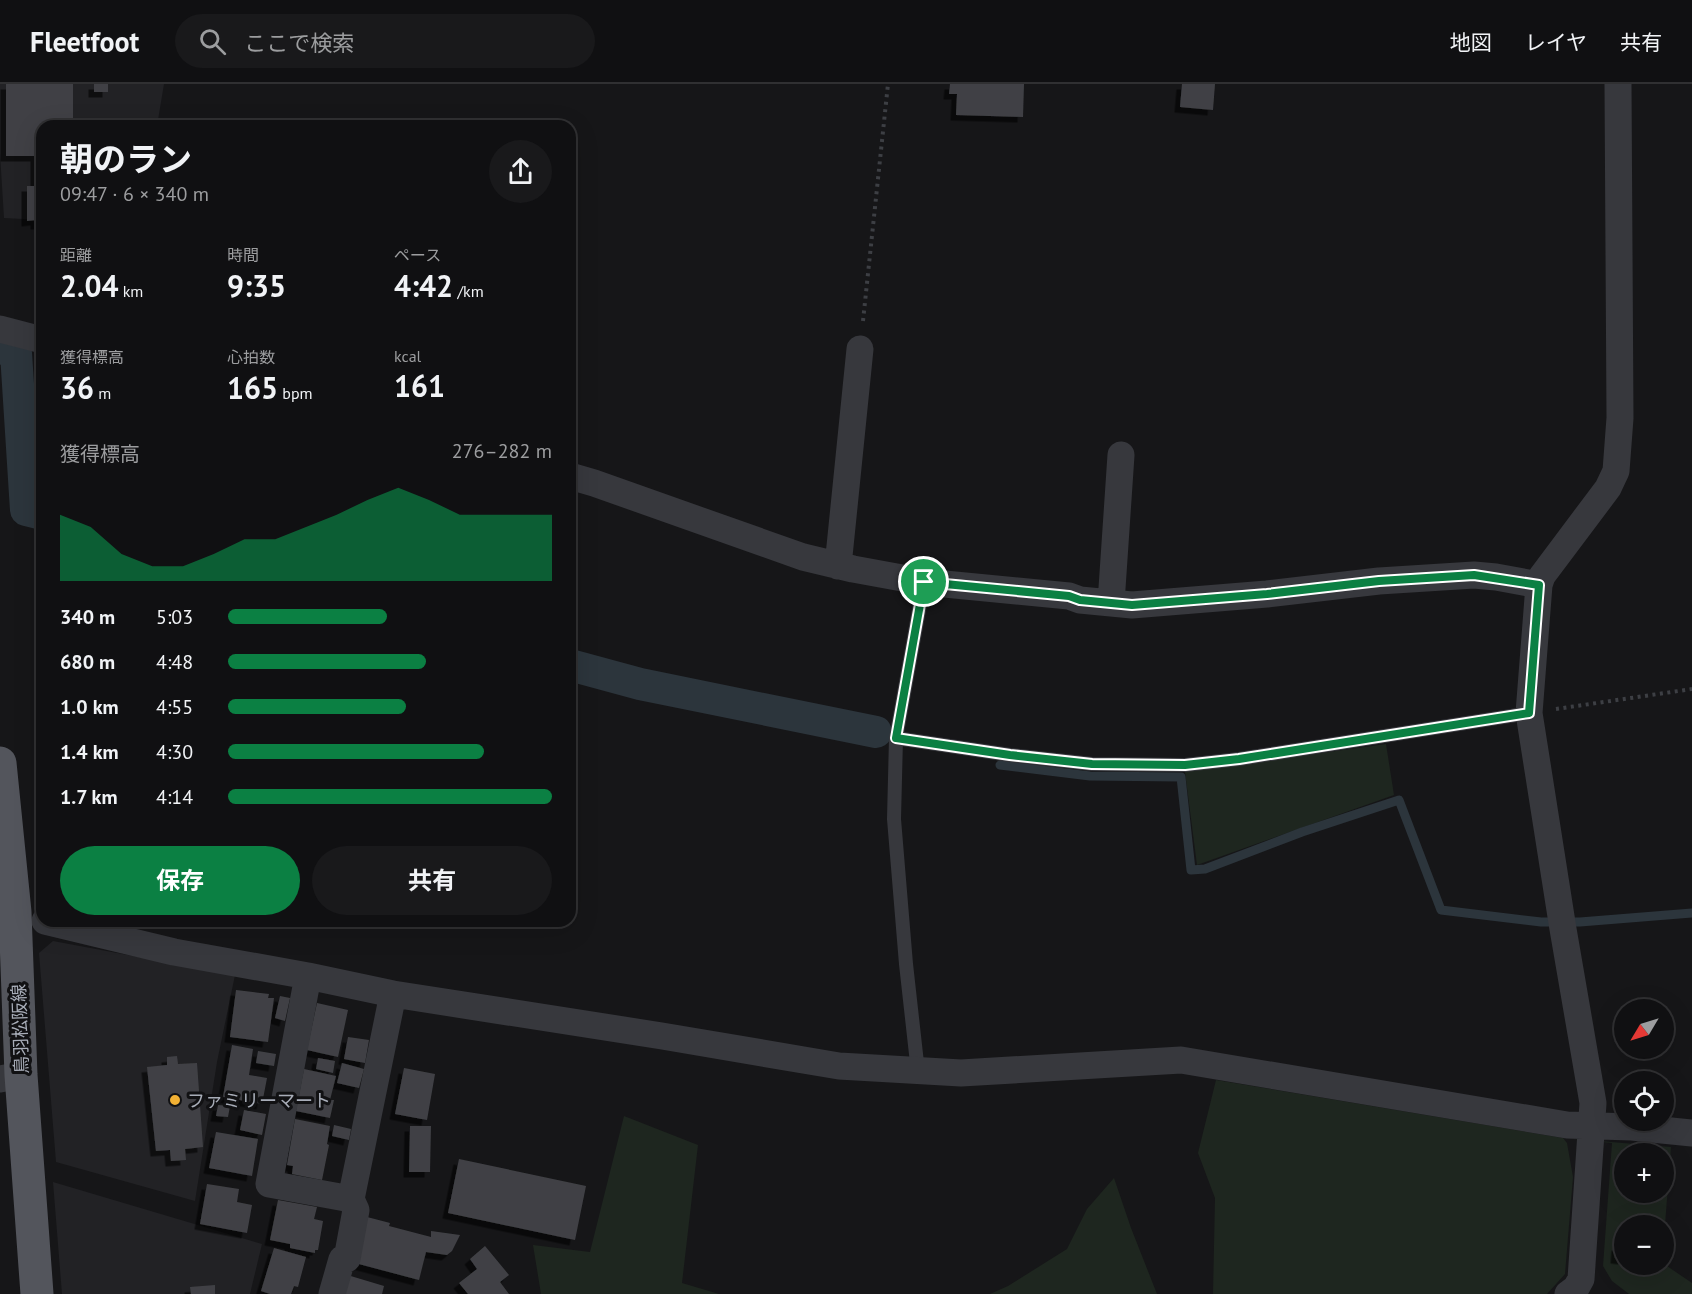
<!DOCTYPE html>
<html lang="ja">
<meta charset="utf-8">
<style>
:root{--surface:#101012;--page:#19191b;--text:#f1f3f6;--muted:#9c9d9f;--line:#303032;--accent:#0b8043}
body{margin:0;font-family:"PT Sans","Noto Sans JP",sans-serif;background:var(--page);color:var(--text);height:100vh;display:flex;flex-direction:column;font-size:22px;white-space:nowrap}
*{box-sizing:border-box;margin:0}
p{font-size:20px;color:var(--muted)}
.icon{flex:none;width:33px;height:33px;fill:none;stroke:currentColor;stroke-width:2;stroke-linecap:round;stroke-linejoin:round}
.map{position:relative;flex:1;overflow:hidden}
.panel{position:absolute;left:36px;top:36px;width:540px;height:807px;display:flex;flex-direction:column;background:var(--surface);border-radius:18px;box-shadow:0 6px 24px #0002,0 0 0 2px var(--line)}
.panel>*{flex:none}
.needle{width:39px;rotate:232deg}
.tools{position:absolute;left:1614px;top:915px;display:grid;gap:12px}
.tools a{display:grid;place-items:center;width:60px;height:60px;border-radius:50%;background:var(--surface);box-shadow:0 6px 24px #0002,0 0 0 2px var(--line);font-size:30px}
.pin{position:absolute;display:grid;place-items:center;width:51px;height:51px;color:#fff;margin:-26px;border:3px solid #fff;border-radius:50%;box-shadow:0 2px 6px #0007}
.round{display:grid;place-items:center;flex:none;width:63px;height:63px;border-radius:32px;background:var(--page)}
.summary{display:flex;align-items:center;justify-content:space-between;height:102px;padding:0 24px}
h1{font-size:33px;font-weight:700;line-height:45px}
.stats{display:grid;grid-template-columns:repeat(3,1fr);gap:9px;height:102px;padding:6px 24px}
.stats div{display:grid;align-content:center}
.stats b{font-size:30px;font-weight:700}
.stats small{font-size:16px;font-weight:400}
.stats p{font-size:16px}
.chart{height:168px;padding:12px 24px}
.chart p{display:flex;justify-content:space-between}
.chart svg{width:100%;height:108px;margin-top:6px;fill:var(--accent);opacity:.7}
.action{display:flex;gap:12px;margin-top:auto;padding:12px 24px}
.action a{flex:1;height:69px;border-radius:36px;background:var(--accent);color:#fff;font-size:24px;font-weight:700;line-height:69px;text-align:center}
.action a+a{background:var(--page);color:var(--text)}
ul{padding:0 24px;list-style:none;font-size:20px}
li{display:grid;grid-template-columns:96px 72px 1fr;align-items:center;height:45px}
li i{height:15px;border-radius:8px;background:var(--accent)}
header{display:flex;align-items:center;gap:36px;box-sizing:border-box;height:84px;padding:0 30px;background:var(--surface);border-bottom:2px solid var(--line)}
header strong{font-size:28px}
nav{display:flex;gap:33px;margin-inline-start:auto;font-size:21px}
.search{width:420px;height:54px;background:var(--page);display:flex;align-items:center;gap:15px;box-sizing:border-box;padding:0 21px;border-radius:33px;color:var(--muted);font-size:22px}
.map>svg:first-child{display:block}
.built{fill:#222225}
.green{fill:#1e261f;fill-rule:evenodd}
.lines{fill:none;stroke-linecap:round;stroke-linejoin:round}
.stream{stroke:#2c353c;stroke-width:9}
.canal{stroke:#2c353c;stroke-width:32}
.building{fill:#404145;filter:url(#shadow)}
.path{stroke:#3d3f44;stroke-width:4;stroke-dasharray:3 4.5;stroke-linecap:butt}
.service{stroke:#37383d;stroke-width:14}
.minor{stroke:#37383d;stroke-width:27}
.primary{stroke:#53555c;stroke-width:33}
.route-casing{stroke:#fff;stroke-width:12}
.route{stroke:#0b8043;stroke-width:8}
.poi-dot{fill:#f2b134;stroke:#111113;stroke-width:2}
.labels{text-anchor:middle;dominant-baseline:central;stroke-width:6;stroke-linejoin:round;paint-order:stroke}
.street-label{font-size:18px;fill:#a8adb8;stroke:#111113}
.poi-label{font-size:18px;fill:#a8adb8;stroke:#111113;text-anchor:start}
</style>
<header>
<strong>Fleetfoot</strong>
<div class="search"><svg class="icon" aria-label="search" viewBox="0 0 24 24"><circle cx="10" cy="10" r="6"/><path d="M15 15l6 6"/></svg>ここで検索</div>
<nav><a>地図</a><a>レイヤ</a><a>共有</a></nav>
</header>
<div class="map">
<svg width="1692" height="1210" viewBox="0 0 1692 1210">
<defs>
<filter id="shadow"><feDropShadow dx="-5.5" dy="5.5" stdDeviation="0" flood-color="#0009"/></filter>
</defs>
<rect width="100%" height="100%" fill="#161618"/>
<!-- built -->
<path class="built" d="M0,0H164L157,42H42V136L4,134L0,70Z
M53,857L235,891L217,978L195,1117L56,1078L39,869Z
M53,1098L262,1160L250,1210H62Z"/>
<!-- green -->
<path class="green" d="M1386,660L1394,711L1197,781L1185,688Z
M1216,996L1563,1054L1671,1063L1664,1154V1142H1624V1180H1664L1692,1199V1210H1629L1612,1197L1603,1182L1612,1059L1563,1054L1567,1059L1573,1093L1565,1190L1547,1210H1213L1215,1114L1198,1069ZM1624,1070H1664V1108H1624Z
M624,1032L698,1061L682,1199L719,1210H541L533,1161L590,1168Z
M1114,1094L1131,1144L1157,1210H990L1008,1202L1067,1165L1087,1125Z"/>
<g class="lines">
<!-- stream -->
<path class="stream" d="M1000,681L1090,692L1181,693L1191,786L1205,785L1302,748L1399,716L1441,826L1541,838H1580L1692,829"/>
<!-- canal -->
<path class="canal" d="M7,266L16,269L26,426L42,430
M570,581L640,600L876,648"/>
</g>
<!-- building -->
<path class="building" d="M6,0H73V42H42V140H36V136L27,137V102H36V72H6Z
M94,0H108V8H94Z
M950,0H1024L1023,33L956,31L957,10H949Z
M1182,0H1215L1213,26L1180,23Z
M236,906L269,910L268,914H274L268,958L230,953Z
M280,912L290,914L285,937L275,934Z
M317,919L348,926L338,973L307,966Z
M348,953L369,956L365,979L344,975Z
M232,961L253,965L249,991L267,994L262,1020L223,1013Z
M258,967L276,970L274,982L256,979Z
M177,972L178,980L197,979L203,1063L185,1065L186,1076L171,1077L170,1066L156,1067L147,983L167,981V973Z
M318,974L335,977L333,989L316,985Z
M342,979L364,985L359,1004L337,999Z
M404,984L435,990L427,1036L395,1030Z
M304,985L336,992L330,1016H334L330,1034L296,1027Z
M218,1021L230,1022L228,1033L216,1032Z
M244,1026L266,1030L262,1051L240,1046Z
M295,1035L330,1042L327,1060L329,1061L322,1096L292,1090L293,1082L287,1081Z
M334,1041L351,1045L349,1056L332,1052Z
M410,1042H431L430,1088H409Z
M216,1048L258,1055L252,1092L209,1084Z
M459,1075L586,1102L575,1156L448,1129Z
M207,1100L239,1105L237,1118L252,1121L247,1149L200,1140Z
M278,1116L317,1123L314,1135L323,1137L318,1166H315V1169L290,1164V1160L270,1156Z
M367,1133L390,1139L389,1142L431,1153V1147L460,1151L452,1167L447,1171L426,1168L419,1196L355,1179Z
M1617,1161L1624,1162V1175L1616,1174Z
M485,1162L509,1191L500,1198L509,1210H468L459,1199L477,1185L470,1175Z
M274,1164L306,1173L298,1203L294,1202L291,1210H270L261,1207Z
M344,1190L384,1202L382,1210H339Z
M215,1201V1210H191L190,1203Z"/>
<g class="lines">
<!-- path -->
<path class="path" d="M863,237L888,0
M1556,625L1692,605"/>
<!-- service -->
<path class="service" d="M896,654L1010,671L1092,680L1185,681L1239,675L1529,629
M918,988L906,880L894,735L896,654L924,498"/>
<!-- minor -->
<path class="minor" d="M0,245L42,256
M570,392L594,399L803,473L853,485L924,498L1069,512L1080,516L1132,521L1267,510L1379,497L1474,491L1496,493L1539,501
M838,482L860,265
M1111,519L1121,371
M45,837L174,868L308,892L393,910L662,952L839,982L961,989L1181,976L1567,1041L1632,1043L1692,1049
M308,892L269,1100L351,1115L393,910
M0,995L21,991
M332,1210L342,1175H347L356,1126L351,1115
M1568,1210L1576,1204L1581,1195L1593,1019L1563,845L1529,629L1539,501L1542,492L1608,404L1616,387L1620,334L1618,0"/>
<!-- primary -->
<path class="primary" d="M0,679L15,828L21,991L37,1210"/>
</g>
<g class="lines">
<!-- route casing -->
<g class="route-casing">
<path id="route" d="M1474,491L1539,501L1529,629L1239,675L1185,681L1092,680L1010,671L896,654L924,498L1069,512L1080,516L1132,521L1267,510L1379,497Z"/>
</g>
<!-- route -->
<use href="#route" class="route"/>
</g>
<!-- markers -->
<circle class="poi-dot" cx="175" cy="1016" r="6"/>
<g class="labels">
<!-- street labels -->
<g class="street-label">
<text transform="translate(20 945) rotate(-92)">鳥羽松阪線</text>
</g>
<!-- poi labels -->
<g class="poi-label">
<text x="187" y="1016">ファミリーマート</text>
</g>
</g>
</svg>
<div class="tools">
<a><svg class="needle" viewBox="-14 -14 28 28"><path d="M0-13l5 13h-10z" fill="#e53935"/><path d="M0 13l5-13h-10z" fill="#9c9d9f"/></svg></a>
<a><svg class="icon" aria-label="locate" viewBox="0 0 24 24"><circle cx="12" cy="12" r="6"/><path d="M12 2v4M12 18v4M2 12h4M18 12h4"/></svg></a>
<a>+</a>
<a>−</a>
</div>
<div class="pin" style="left:924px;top:498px;background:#1e9e55"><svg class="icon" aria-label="arrive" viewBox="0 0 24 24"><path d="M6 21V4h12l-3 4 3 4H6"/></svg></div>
<section class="panel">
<div class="summary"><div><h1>朝のラン</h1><p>09:47 · 6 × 340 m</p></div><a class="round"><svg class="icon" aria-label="share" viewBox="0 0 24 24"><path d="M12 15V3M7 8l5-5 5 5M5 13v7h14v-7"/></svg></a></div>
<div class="stats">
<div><p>距離</p><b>2.04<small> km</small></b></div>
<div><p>時間</p><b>9:35</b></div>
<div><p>ペース</p><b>4:42<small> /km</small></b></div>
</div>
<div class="stats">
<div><p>獲得標高</p><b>36<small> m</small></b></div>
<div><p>心拍数</p><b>165<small> bpm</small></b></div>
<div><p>kcal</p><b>161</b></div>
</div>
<div class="chart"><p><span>獲得標高</span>276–282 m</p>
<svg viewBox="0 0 160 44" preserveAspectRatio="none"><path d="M0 44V17L10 22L20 33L30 38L40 38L50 33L60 27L70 27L80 22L90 17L100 11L110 6L120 11L130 17L140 17L150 17L160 17V44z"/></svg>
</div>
<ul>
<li><b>340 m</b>5:03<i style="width:49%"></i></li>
<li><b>680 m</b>4:48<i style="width:61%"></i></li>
<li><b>1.0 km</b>4:55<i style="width:55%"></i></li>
<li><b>1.4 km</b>4:30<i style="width:79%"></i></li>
<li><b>1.7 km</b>4:14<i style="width:100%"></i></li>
</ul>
<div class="action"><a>保存</a><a>共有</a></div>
</section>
</div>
